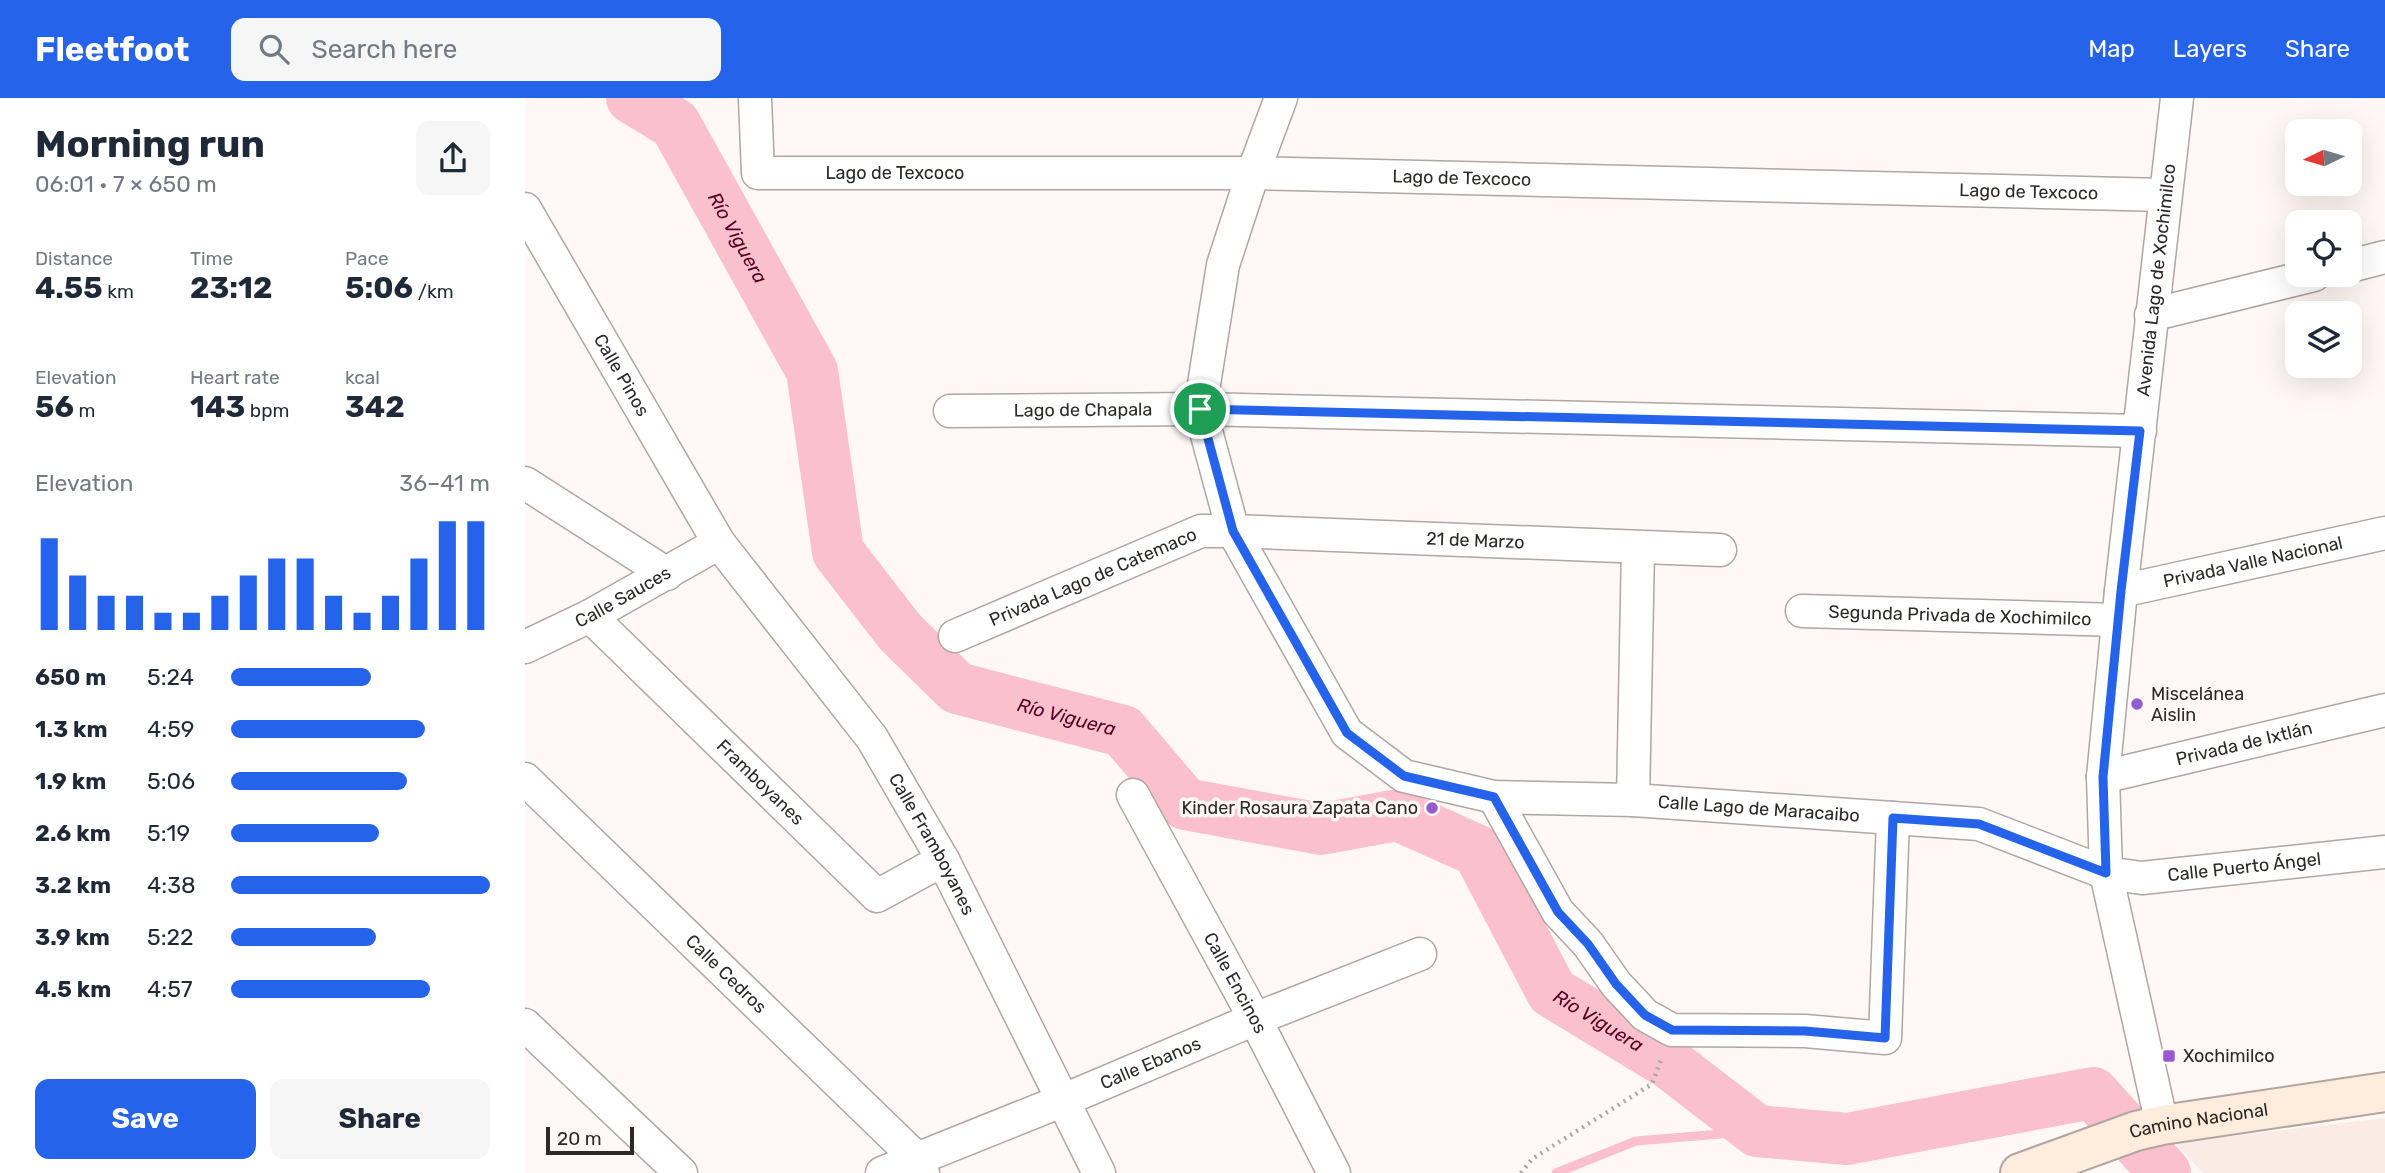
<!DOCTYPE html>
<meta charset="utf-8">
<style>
:root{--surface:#fff;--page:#f6f6f7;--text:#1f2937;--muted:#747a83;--accent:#2563eb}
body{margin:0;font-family:Rubik,sans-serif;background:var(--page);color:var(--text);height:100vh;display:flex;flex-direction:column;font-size:26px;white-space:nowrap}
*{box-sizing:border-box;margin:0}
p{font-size:23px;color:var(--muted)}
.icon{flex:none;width:38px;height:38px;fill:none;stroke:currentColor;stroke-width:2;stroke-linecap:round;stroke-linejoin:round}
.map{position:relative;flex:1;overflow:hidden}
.details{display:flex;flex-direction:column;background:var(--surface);width:525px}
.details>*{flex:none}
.needle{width:46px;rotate:265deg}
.controls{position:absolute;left:1760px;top:21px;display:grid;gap:14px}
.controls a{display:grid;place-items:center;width:77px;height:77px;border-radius:14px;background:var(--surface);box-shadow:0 7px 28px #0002;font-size:35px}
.scale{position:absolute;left:21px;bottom:18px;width:88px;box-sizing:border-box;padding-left:7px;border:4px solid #2d2927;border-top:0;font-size:19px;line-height:24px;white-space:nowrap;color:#2d2927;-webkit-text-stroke:5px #fff8f6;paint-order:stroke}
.pin{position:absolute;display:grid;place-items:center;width:60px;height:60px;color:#fff;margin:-30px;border:4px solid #fff;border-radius:50%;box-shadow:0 2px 7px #0007}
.round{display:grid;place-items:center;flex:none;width:74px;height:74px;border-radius:14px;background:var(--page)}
.head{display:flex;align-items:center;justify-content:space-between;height:119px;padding:0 35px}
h1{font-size:38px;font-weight:700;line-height:52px}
.stats{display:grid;grid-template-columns:repeat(3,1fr);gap:10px;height:119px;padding:7px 35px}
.stats div{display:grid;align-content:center}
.stats b{font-size:30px;font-weight:700}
.stats small{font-size:19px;font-weight:400}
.stats p{font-size:19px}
.chart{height:196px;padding:14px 35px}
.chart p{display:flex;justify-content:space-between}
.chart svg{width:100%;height:126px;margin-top:7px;stroke:var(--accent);stroke-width:6}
.action{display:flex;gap:14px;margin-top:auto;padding:14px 35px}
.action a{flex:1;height:80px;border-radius:14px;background:var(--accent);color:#fff;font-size:28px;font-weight:700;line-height:80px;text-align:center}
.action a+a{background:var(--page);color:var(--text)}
ul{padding:0 35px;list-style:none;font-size:23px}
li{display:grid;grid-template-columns:112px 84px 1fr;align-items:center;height:52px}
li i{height:18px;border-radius:9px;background:var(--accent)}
header{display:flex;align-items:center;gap:42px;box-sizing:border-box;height:98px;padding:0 35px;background:var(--accent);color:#fff}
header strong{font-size:33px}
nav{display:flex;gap:38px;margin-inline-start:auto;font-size:24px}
.search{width:490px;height:63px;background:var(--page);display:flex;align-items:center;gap:18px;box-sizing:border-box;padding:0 24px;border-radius:14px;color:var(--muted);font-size:26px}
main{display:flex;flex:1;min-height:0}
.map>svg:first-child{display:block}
.built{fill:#fbebe5}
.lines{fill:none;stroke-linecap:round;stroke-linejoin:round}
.stream{stroke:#fac0cd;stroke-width:9}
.river{stroke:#fac0cd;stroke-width:52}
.street-casing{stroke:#b0a6a2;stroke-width:35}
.secondary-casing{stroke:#b0a6a2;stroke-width:42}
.path{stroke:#aca6a4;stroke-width:4.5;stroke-dasharray:2 5;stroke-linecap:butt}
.street{stroke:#fff;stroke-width:32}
.secondary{stroke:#feecdc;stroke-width:38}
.route-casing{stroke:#fff;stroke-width:14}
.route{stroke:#2563eb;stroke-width:9}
.poi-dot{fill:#965ad1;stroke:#fff8f6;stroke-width:2.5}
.labels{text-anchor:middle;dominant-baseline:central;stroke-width:7;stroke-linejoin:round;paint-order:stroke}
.street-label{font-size:18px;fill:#2d2927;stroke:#fff8f6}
.poi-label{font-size:18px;fill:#2d2927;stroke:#fff8f6;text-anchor:start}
.water-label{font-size:19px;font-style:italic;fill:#540124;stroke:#fff8f6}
</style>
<header>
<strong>Fleetfoot</strong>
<div class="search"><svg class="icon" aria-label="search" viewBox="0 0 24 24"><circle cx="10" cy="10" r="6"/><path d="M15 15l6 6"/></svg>Search here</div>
<nav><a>Map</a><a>Layers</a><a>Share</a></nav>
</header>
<main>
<section class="details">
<div class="head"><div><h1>Morning run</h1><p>06:01 · 7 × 650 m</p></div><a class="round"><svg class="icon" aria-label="share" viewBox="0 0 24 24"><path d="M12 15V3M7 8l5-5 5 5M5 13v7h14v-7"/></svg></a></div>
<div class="stats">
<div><p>Distance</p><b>4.55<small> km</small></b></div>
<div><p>Time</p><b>23:12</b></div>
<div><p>Pace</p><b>5:06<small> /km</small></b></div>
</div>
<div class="stats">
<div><p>Elevation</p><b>56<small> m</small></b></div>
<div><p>Heart rate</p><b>143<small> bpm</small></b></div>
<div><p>kcal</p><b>342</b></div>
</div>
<div class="chart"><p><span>Elevation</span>36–41 m</p>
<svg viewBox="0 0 160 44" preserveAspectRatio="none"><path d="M5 44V12M15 44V25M25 44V32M35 44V32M45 44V38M55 44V38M65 44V32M75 44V25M85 44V19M95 44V19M105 44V32M115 44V38M125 44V32M135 44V19M145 44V6M155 44V6"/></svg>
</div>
<ul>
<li><b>650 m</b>5:24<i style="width:54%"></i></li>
<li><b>1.3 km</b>4:59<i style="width:75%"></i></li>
<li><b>1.9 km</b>5:06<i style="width:68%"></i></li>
<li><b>2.6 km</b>5:19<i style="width:57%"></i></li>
<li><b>3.2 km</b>4:38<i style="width:100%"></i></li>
<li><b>3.9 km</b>5:22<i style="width:56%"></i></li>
<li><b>4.5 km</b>4:57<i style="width:77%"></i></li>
</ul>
<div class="action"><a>Save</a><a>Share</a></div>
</section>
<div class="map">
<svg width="1860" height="1075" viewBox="0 0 1860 1075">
<rect width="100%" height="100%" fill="#fff8f6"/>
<!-- built -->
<path class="built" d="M1860,1020V1075H1678L1650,1045Z"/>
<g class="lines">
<!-- stream -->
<path class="stream" d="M1031,1075L1111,1043L1232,1033"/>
<!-- river -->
<path class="river" id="s1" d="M107,0L150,26L287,273L313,454L375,534L432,590L598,633L660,706L796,731L873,717L953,753L1027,894L1144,965L1232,1033L1322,1041L1568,995L1640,1075"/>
<!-- street casing -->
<g class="street-casing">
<g id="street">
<path id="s2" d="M230,0L233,75H728L1640,97"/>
<path id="s3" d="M756,0L728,75L698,167L675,311L708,433L822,635L879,678L969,699L1108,702L1454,726L1581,775L1617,780L1860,754"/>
<path id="s4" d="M0,111L194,445L347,640L418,762L574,1075"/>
<path d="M1825,168L1860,159"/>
<path d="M1626,217L1789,177"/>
<path id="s5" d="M425,313L675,311L1615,333"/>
<path d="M0,385L142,476"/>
<path id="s6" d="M1596,493L1860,435"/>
<path id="s7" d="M1277,513L1593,522"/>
<path id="s8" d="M65,518L352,798L418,762"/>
<path id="s9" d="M430,538L676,433H708L1195,452"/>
<path id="s10" d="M0,549L65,518L194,445"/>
<path id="s11" d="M1578,679L1860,612"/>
<path id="s12" d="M0,681L391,1060L398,1075"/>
<path id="s13" d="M608,697L730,921L809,1075"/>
<path d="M969,699L1033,814L1063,846L1091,886L1120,917L1147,932L1280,933L1360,940L1368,720"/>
<path d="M1108,702L1113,450"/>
<path d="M0,927L156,1075"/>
<path id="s14" d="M1637,1027L1581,775L1578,679L1596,493L1652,0"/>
<path id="s15" d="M357,1075L539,1002L730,921L895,856"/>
</g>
</g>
<!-- secondary casing -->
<g class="secondary-casing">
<g id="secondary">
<path id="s16" d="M1495,1075L1611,1033L1637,1027L1860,994"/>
</g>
</g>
<!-- path -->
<path class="path" d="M996,1075L1007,1061L1127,986L1137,959"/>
<!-- street -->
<use href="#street" class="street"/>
<!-- secondary -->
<use href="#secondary" class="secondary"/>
</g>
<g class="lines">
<!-- route casing -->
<g class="route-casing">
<path id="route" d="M675,311L1615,333L1596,493L1578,679L1581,775L1454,726L1368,720L1360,940L1280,933L1147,932L1120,917L1091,886L1063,846L1033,814L969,699L879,678L822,635L708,433Z"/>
</g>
<!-- route -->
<use href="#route" class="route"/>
</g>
<!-- markers -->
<g class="poi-dot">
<circle cx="1612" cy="606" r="7"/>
<circle cx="907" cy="710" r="7"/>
<rect x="1637" y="951" width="14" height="14" rx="3.5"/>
</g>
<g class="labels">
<!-- street labels -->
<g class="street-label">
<text stroke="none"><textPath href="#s2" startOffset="212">Lago de Texcoco</textPath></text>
<text stroke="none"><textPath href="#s2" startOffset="779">Lago de Texcoco</textPath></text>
<text stroke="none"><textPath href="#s2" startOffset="1346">Lago de Texcoco</textPath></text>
<text stroke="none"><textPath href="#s14" startOffset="854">Avenida Lago de Xochimilco</textPath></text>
<text stroke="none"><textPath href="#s4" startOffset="192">Calle Pinos</textPath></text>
<text stroke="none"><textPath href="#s5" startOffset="133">Lago de Chapala</textPath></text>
<text stroke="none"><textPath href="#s9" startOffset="542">21 de Marzo</textPath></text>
<text stroke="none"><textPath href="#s6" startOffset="135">Privada Valle Nacional</textPath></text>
<text stroke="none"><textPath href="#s9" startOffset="150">Privada Lago de Catemaco</textPath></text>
<text stroke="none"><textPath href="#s10" startOffset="110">Calle Sauces</textPath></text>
<text stroke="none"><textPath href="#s7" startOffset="158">Segunda Privada de Xochimilco</textPath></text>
<text stroke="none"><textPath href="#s11" startOffset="145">Privada de Ixtlán</textPath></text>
<text stroke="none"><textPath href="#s8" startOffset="238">Framboyanes</textPath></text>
<text stroke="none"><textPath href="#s3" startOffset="1110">Calle Lago de Maracaibo</textPath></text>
<text stroke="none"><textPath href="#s4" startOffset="756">Calle Framboyanes</textPath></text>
<text stroke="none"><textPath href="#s3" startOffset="1606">Calle Puerto Ángel</textPath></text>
<text stroke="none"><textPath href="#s12" startOffset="280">Calle Cedros</textPath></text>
<text stroke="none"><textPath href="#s13" startOffset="214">Calle Encinos</textPath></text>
<text stroke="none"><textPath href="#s15" startOffset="290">Calle Ebanos</textPath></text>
<text stroke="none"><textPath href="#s16" startOffset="187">Camino Nacional</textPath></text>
</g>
<!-- poi labels -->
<g class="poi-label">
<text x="1626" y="596">Miscelánea<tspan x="1626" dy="21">Aislin</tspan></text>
<text x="893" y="710" text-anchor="end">Kinder Rosaura Zapata Cano</text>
<text x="1658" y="958">Xochimilco</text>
</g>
<!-- water labels -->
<g class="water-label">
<text stroke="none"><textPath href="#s1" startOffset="180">Río Viguera</textPath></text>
<text stroke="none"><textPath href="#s1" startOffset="810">Río Viguera</textPath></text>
<text stroke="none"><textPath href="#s1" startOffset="1482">Río Viguera</textPath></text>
</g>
</g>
</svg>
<div class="controls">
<a><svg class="needle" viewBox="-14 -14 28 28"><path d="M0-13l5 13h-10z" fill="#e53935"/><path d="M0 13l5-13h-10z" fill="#747a83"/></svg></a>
<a><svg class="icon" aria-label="locate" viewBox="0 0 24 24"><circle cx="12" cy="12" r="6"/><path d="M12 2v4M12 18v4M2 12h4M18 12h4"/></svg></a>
<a><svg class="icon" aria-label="layers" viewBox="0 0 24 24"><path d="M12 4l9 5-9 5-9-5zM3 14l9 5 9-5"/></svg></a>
</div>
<div class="scale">20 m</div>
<div class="pin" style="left:675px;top:311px;background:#1e9e55"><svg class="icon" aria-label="arrive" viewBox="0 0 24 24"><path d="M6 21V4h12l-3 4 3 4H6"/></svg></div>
</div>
</main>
